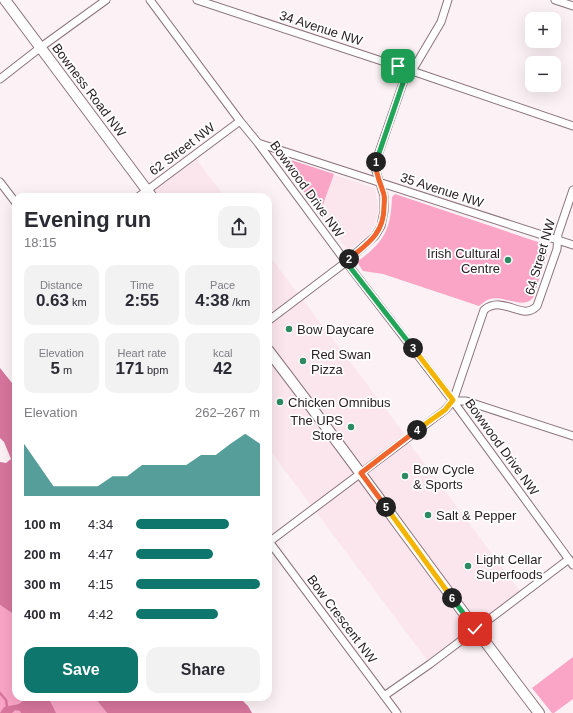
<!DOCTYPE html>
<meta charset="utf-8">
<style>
:root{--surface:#fff;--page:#f2f2f3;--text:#2b2b33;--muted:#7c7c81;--accent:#0f766e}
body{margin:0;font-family:Arial,sans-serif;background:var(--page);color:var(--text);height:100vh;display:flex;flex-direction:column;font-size:15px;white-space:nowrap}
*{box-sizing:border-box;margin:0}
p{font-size:13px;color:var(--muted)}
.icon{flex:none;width:22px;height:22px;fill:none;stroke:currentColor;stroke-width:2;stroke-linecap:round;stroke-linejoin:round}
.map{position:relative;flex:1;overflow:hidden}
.details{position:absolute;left:12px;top:193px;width:260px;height:508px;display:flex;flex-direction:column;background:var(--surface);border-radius:12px;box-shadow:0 4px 16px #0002}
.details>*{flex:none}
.buttons{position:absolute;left:525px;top:12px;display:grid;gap:8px}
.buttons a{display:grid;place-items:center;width:36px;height:36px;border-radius:8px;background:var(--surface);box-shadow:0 4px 16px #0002;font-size:20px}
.pin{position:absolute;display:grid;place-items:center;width:34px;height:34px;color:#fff;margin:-17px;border-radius:8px;box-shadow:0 2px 6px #0006}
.km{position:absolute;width:20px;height:20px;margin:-10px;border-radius:50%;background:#222;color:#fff;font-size:11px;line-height:20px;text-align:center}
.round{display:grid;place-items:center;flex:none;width:42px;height:42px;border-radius:12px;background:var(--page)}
.overview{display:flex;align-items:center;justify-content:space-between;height:68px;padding:0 12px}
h1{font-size:22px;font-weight:600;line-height:30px}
.metrics{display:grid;grid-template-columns:repeat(3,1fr);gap:6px;height:68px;padding:4px 12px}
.metrics div{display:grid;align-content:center;border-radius:10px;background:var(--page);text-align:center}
.metrics b{font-size:17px;font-weight:600}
.metrics small{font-size:11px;font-weight:400}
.metrics p{font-size:11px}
.chart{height:112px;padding:8px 12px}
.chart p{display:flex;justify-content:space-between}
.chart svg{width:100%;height:72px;margin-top:4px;fill:var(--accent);opacity:.7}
.cta{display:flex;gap:8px;margin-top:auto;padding:8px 12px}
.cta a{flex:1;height:46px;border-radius:12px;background:var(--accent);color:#fff;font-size:16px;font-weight:600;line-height:46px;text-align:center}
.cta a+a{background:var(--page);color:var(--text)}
ul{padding:0 12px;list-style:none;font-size:13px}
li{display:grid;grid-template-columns:64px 48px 1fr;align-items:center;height:30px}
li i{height:10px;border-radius:5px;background:var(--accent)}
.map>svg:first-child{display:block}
.built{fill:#fbe6ee}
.green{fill:#faa5c6}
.water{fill:#d7759d}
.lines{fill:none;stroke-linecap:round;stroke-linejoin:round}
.stream{stroke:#d7759d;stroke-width:2.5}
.street-casing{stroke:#8b747c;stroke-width:9}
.secondary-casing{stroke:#8b747c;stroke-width:12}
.street{stroke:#fff;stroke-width:7}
.secondary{stroke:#fff;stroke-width:10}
.split-1-casing{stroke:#fff;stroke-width:8}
.split-2-casing{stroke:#fff;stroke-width:8}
.split-3-casing{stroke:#fff;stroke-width:8}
.split-4-casing{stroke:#fff;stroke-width:8}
.split-5-casing{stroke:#fff;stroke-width:8}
.split-6-casing{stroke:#fff;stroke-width:8}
.split-7-casing{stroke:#fff;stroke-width:8}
.split-1{stroke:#22a559;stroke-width:5}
.split-2{stroke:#f0652b;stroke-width:5}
.split-3{stroke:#22a559;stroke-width:5}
.split-4{stroke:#f5b400;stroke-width:5}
.split-5{stroke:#f0652b;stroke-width:5}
.split-6{stroke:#f5b400;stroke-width:5}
.split-7{stroke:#22a559;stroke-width:5}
.poi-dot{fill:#2c8b63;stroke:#fff;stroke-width:1.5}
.labels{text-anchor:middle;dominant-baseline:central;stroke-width:3.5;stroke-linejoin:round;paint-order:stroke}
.street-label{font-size:13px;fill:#2b2125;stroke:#fff}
.poi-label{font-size:13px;fill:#2b2125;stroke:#fff;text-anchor:start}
</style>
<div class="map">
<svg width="573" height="713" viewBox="0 0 573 713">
<rect width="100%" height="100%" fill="#fcf2f5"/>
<!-- built -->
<path class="built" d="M193,155L225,197H138Z
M282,157L371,187L375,189L378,205V212L375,224L368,235L352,248L347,249L345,247L280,160V158Z
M268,254L404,433L410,444L522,594L430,664L268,448Z"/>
<!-- green -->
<path class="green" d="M282,157L334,174L320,213L280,160V158Z
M395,194L541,243C546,246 548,249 547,255L533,298C522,310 504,295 490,299C486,300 483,303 479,306L383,274L363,271L359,265L358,261C385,242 391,228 392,197Z
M0,605L16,616V697H94L107,713H0Z
M573,657V699L554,713H552L532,688Z"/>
<!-- water -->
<path class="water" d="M0,368L16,388V616L0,605V462L6,463L11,459L4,442L0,438Z
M28,697H48L56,713H21L20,711L15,710L12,713H0L4,707L19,704Z
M94,697H239L248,706L252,713H107Z"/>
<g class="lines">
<!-- stream -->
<path class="stream" d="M0,693L6,700L7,706"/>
<!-- street casing -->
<g class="street-casing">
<path id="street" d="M150,0L240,121L258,143L346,262L453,401L573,565
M197,0L412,71L573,126
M555,0L573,6
M0,79L41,47L106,0
M258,143L573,245
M0,182L16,203
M138,197L240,121
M268,321L346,262L375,236L381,226L384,211V196L376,171V161L404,80L412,71L441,22L448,0
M453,401H466L573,436
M268,540L397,713
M269,542L445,410L453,401L484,310C504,294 522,322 537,306L557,249L558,234L573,190
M384,696L430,664L569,559"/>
</g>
<!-- secondary casing -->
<g class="secondary-casing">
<path id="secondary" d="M5,0L152,197
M268,350C360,470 447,593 539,713"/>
</g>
<!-- street -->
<use href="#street" class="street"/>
<!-- secondary -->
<use href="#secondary" class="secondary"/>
</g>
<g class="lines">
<!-- split-1 casing -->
<g class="split-1-casing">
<path id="split-1" d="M376,162L404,80L412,71L398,66"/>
</g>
<!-- split-2 casing -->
<g class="split-2-casing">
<path id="split-2" d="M349,259C367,244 384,234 384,207C384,203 385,199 384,195C381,183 375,175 376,162"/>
</g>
<!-- split-3 casing -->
<g class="split-3-casing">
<path id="split-3" d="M349,259L346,262L413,348"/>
</g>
<!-- split-4 casing -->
<g class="split-4-casing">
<path id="split-4" d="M413,348L453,400L445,410L417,430"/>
</g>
<!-- split-5 casing -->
<g class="split-5-casing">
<path id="split-5" d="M386,507L361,473L417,430"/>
</g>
<!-- split-6 casing -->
<g class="split-6-casing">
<path id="split-6" d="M386,507L452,598"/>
</g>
<!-- split-7 casing -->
<g class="split-7-casing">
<path id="split-7" d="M452,598L475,629"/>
</g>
<!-- split-1 -->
<use href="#split-1" class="split-1"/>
<!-- split-2 -->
<use href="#split-2" class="split-2"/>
<!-- split-3 -->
<use href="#split-3" class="split-3"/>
<!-- split-4 -->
<use href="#split-4" class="split-4"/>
<!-- split-5 -->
<use href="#split-5" class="split-5"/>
<!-- split-6 -->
<use href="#split-6" class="split-6"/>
<!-- split-7 -->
<use href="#split-7" class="split-7"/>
</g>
<!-- markers -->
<g class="poi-dot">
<circle cx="508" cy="260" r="4"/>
<circle cx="289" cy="329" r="4"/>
<circle cx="303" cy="361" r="4"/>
<circle cx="280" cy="402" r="4"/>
<circle cx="351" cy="427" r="4"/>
<circle cx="405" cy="476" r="4"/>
<circle cx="428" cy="515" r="4"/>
<circle cx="468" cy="566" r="4"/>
</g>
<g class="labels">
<!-- street labels -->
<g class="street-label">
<text transform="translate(321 28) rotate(18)">34 Avenue NW</text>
<text transform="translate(89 90) rotate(53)">Bowness Road NW</text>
<text transform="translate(182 149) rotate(-37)">62 Street NW</text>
<text transform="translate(307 189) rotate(54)">Bowwood Drive NW</text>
<text transform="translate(442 190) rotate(18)">35 Avenue NW</text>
<text transform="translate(540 257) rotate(-74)">64 Street NW</text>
<text transform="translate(502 447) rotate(54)">Bowwood Drive NW</text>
<text transform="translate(342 619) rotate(53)">Bow Crescent NW</text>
</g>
<!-- poi labels -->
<g class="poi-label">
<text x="500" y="253" text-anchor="end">Irish Cultural<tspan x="500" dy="15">Centre</tspan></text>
<text x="297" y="329">Bow Daycare</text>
<text x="311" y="354">Red Swan<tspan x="311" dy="15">Pizza</tspan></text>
<text x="288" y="402">Chicken Omnibus</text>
<text x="343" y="420" text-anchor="end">The UPS<tspan x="343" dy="15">Store</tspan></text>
<text x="413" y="469">Bow Cycle<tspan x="413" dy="15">&amp; Sports</tspan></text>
<text x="436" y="515">Salt &amp; Pepper</text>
<text x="476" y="559">Light Cellar<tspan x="476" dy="15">Superfoods</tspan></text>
</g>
</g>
</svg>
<div class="buttons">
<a>+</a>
<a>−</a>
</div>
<div class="pin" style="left:398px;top:66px;background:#1e9e55"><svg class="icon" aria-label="arrive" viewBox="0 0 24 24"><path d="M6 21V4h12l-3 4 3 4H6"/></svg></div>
<div class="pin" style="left:475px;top:629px;background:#d93025"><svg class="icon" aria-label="check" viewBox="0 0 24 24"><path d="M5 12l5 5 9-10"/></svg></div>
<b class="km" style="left:376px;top:162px">1</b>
<b class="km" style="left:349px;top:259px">2</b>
<b class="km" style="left:413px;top:348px">3</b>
<b class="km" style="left:417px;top:430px">4</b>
<b class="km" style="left:386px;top:507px">5</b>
<b class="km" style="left:452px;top:598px">6</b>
<section class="details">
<div class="overview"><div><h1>Evening run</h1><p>18:15</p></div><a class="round"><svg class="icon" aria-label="share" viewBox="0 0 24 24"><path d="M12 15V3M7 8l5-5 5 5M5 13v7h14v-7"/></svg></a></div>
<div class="metrics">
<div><p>Distance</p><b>0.63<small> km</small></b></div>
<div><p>Time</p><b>2:55</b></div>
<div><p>Pace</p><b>4:38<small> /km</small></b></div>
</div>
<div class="metrics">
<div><p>Elevation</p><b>5<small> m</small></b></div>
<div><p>Heart rate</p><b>171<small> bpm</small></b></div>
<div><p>kcal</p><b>42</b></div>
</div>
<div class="chart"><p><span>Elevation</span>262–267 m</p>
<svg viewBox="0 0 160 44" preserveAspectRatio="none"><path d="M0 44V12L10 25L20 38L30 38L40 38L50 38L60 32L70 32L80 25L90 25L100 25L110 25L120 19L130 19L140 12L150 6L160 12V44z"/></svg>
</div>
<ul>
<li><b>100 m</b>4:34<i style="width:75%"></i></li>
<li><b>200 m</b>4:47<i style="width:62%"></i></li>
<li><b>300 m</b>4:15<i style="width:100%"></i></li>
<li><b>400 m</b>4:42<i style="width:66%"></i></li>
</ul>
<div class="cta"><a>Save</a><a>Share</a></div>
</section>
</div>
